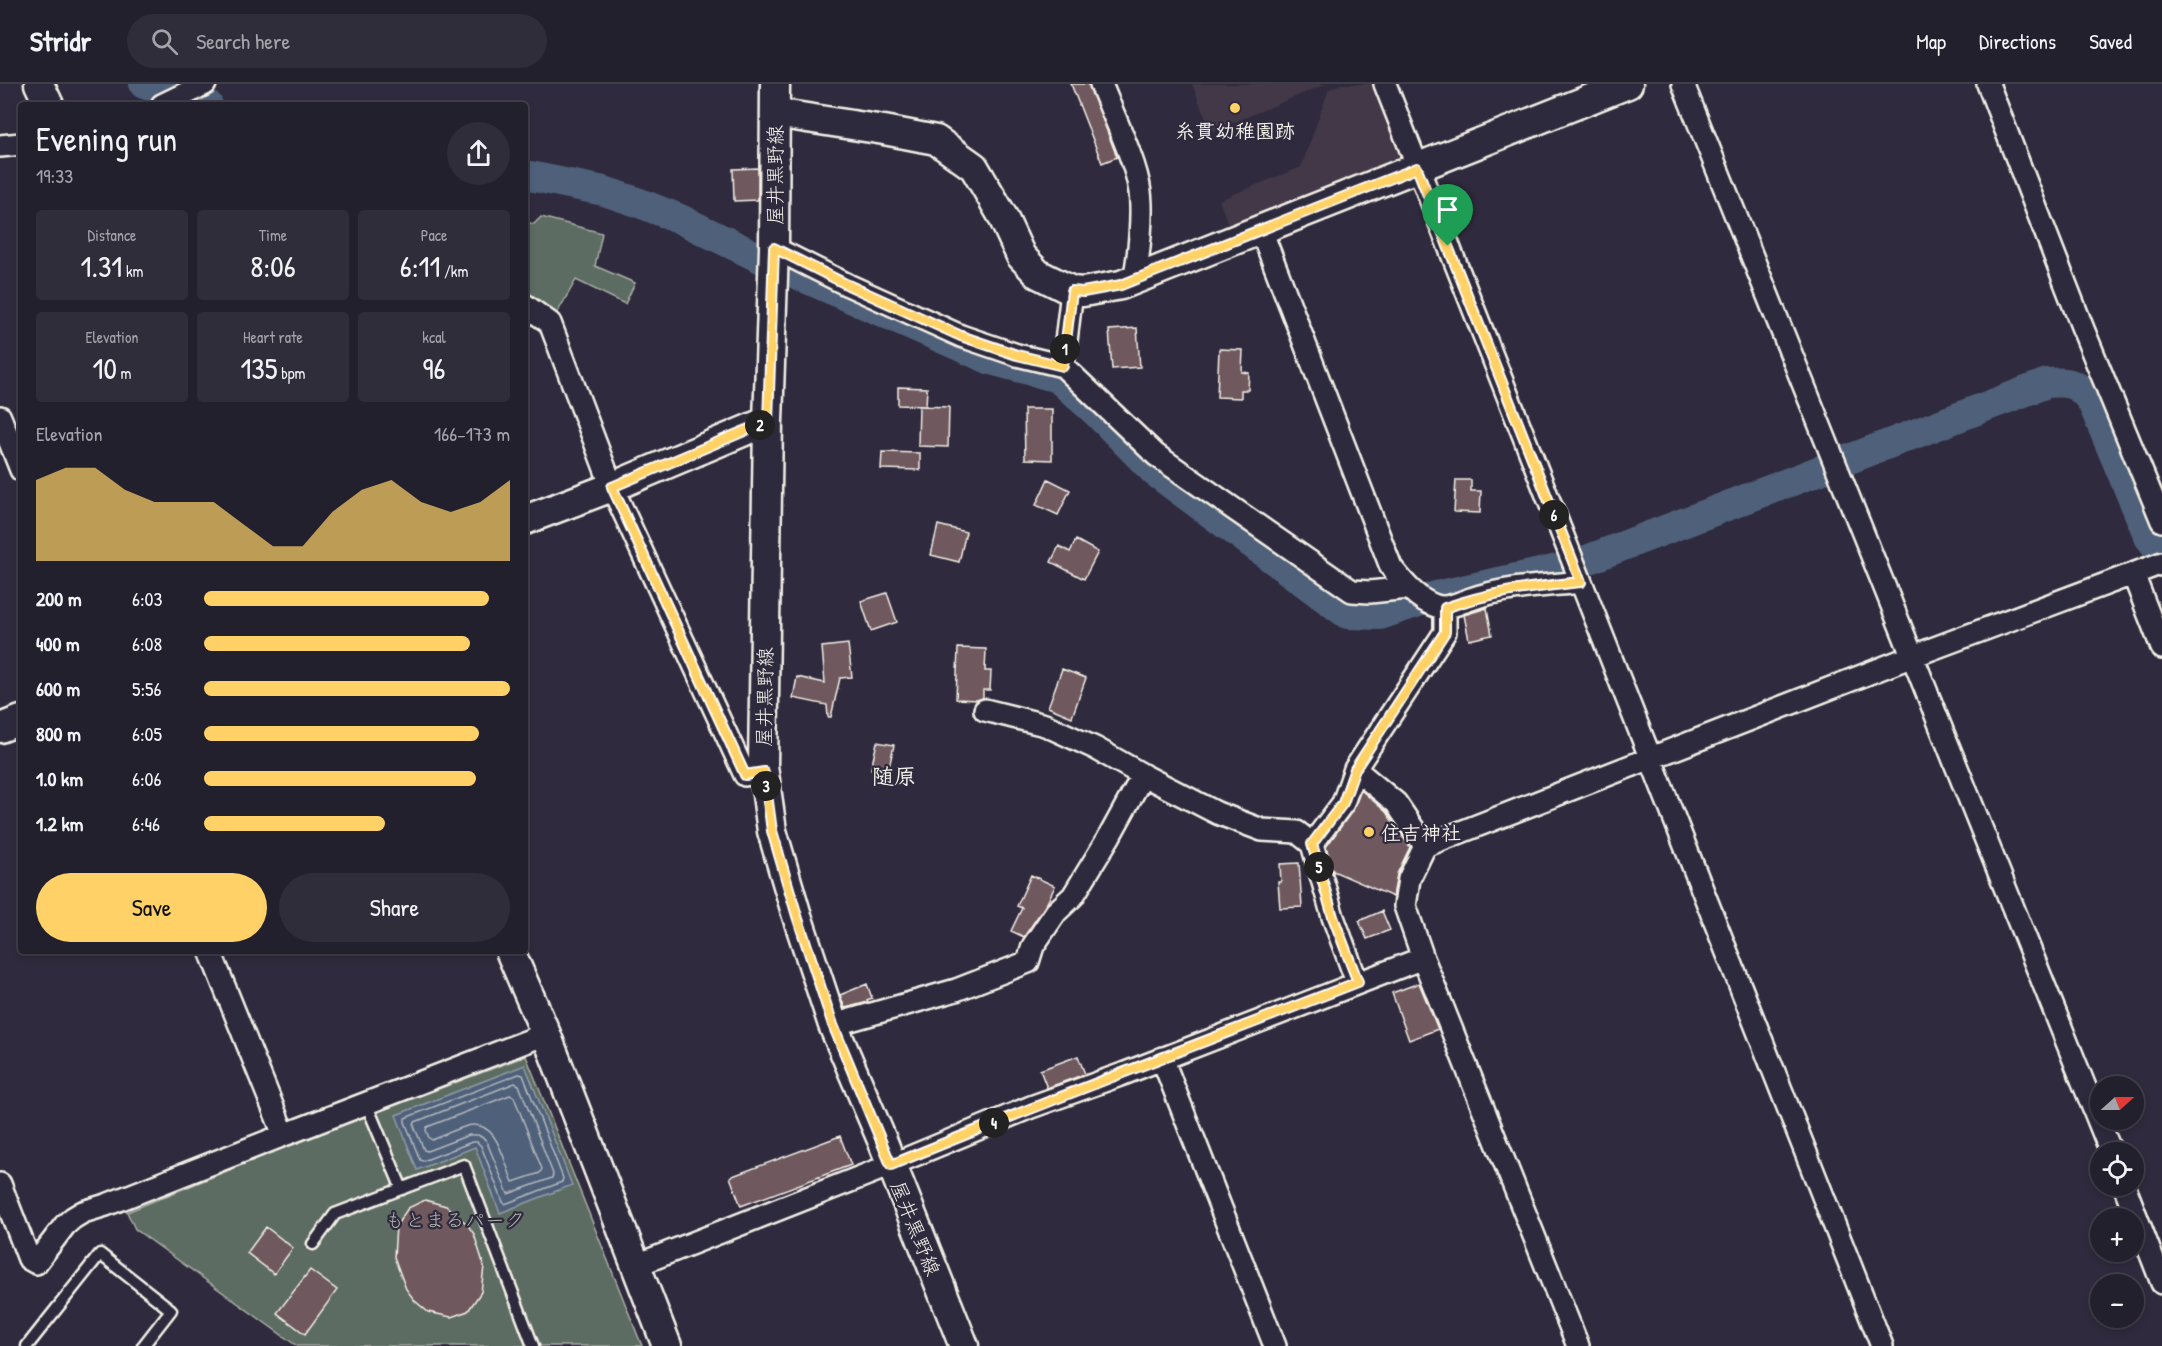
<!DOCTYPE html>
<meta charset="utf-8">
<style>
:root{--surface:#23202e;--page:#2f2d3a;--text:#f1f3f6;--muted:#a3a3aa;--line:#403e4a;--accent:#ffd166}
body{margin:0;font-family:"Patrick Hand","Klee One",sans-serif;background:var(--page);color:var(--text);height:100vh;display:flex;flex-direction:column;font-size:22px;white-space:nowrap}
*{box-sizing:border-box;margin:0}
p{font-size:20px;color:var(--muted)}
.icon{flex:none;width:33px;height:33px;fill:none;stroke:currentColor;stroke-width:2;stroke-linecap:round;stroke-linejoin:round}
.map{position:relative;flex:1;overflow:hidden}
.side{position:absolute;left:18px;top:18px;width:510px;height:852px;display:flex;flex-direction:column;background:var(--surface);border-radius:6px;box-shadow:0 3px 9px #0003,0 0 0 2px var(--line)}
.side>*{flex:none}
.needle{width:39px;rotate:69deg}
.fabs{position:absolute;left:2090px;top:992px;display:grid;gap:12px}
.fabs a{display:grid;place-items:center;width:54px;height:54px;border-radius:50%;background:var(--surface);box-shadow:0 3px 9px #0003,0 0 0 2px var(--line);font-size:30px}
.pin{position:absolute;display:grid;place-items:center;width:51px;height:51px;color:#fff;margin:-62px -26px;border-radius:50% 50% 50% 0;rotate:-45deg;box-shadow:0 0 6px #0007}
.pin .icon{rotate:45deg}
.km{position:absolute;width:30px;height:30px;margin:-15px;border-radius:50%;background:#222;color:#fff;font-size:16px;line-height:30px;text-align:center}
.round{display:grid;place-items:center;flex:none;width:63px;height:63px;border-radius:32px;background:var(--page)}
.overview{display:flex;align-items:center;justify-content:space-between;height:102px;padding:0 18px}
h1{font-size:33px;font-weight:600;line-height:45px}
.metrics{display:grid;grid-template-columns:repeat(3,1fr);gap:9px;height:102px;padding:6px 18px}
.metrics div{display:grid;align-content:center;border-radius:6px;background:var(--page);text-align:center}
.metrics b{font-size:30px;font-weight:600}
.metrics small{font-size:16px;font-weight:400}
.metrics p{font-size:16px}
.chart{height:168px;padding:12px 18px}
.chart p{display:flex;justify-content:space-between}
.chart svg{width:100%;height:108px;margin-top:6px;fill:var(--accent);opacity:.7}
.action{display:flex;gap:12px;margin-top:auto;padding:12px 18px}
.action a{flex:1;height:69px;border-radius:36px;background:var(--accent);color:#111;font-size:24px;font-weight:600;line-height:69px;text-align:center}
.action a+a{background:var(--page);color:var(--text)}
ul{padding:0 18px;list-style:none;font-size:20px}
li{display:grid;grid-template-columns:96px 72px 1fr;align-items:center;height:45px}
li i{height:15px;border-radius:8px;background:var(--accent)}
header{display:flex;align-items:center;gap:36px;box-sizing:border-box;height:84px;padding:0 30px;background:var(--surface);border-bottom:2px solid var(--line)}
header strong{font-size:28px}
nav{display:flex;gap:33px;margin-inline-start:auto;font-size:21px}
.search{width:420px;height:54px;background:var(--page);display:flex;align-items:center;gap:15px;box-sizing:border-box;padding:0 21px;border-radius:33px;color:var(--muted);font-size:22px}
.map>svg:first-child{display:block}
.built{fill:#423847}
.green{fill:#5c6c62;stroke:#a8aea5;stroke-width:1.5}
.water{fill:#50607a;stroke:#929aa6;stroke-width:1.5}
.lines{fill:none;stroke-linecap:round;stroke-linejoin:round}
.shore{stroke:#b2b7bc;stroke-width:1.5}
.river{stroke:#50607a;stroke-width:30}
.building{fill:#6f595e;stroke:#f4f1e8;stroke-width:1.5}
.lane-casing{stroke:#f4f1e8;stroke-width:15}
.street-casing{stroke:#f4f1e8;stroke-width:26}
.secondary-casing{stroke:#f4f1e8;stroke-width:33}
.lane{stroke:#2f2a3d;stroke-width:10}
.street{stroke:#2f2a3d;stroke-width:21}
.secondary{stroke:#2f2a3d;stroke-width:28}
.route-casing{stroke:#fff;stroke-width:12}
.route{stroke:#ffd166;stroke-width:8}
.poi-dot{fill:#ffd166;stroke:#2f2a3d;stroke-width:2}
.labels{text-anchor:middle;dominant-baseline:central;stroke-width:4.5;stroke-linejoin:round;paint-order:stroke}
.poi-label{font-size:20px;font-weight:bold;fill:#f4f1e8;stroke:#2f2a3d}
.street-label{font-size:20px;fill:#f4f1e8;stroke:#2f2a3d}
.park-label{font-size:20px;fill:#b0b5ac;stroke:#2f2a3d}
.quarter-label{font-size:22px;font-weight:bold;fill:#f4f1e8;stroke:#2f2a3d}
</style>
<header>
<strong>Stridr</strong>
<div class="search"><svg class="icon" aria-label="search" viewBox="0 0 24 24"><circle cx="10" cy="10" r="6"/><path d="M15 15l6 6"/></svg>Search here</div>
<nav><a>Map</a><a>Directions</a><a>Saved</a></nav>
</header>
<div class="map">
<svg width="2162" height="1262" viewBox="0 0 2162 1262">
<rect width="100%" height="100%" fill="#2f2a3d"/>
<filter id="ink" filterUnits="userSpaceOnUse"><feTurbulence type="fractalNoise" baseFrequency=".0167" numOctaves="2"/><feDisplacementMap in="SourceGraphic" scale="12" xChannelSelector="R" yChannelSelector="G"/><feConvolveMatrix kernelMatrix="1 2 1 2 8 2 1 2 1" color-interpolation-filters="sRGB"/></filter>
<g filter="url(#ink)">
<!-- built -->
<path class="built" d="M1192,0H1326L1211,48Z
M1341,0H1382L1410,75L1230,146L1219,116L1301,83L1329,5Z"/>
<!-- green -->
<path class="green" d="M541,133L602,149L595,182L635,199L625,220L576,196L556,231L525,209V138L534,140Z
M526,972L642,1262H297L135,1145L127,1128L290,1061Z"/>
<!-- water -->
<path class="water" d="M525,981L572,1101L500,1129L475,1063L417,1086L396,1031Z"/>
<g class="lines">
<!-- shore -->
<path class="shore" d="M519,990L523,991L563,1094L562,1098L505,1120L503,1118L481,1062L477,1058H472L423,1077L420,1076L405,1038V1034Z
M515,999L519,1001L553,1090L552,1094L508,1110L486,1056L478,1051H469L427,1067L424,1066L414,1042L415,1038Z
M510,1011L514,1013L542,1085L540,1089L513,1098C504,1079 498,1034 467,1042C456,1045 444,1051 432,1056L429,1054L426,1046L427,1043Z"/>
<!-- river -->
<path class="river" d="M144,0L192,18L208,21
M525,91L604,107L637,118L680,135L760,174L991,276L1058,294L1096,328L1155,388L1347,530L1380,531L1436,512L1571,482L2047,299C2069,297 2078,299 2092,318L2149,453L2162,469"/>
</g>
<!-- building -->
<path class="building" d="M1071,0H1089L1117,73L1102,79Z
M758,84V116L734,117L733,85Z
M1137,244L1140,283L1112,285L1109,246Z
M1219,265L1243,266L1242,288L1249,289L1248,306H1241V314L1217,313Z
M898,303L927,304L926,322L898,321Z
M919,322L949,323L948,363L918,362Z
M1024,325H1052V376L1025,375Z
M882,368L920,369V386L881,385Z
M1048,395L1070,406L1058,431L1036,421Z
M1456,396H1471V407H1481L1480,429L1454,428Z
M938,441L966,448L959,478L931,471Z
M1076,456L1098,468L1084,495L1051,478L1059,462L1070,468Z
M887,509L897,538L871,547L861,517Z
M1487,524L1492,551L1469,556L1464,531Z
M848,560L852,593L840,594L831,633H828L827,621L793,614L797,593L825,599L822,563Z
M958,564L986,565L985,587H991L990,606H983V614L977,616L956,615Z
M1062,585L1086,594L1072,633L1048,623Z
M877,658L894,661L888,688L871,685Z
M1361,706L1386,728L1410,763L1397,790L1393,813L1333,787L1326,763L1353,726Z
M1299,779L1302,823L1280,824L1278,798H1281L1280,780Z
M1031,791L1055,802L1047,819L1024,853L1011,847L1022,824L1017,822Z
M1382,827L1390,846L1367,855L1359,837Z
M1419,899L1438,945L1409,956L1392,909Z
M867,900L872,914L867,916L868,918L845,924L840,911Z
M1078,972L1085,990L1047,1004L1040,986Z
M840,1052L851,1081L741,1122L730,1093Z
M425,1116L446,1122L467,1140L474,1150L484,1182L481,1208L468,1227L451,1233L428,1228L415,1217L406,1205L394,1173L396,1142L408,1124Z
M266,1143L293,1164L274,1190L247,1169Z
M310,1186L337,1206L305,1250L277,1229Z"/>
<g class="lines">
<!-- lane casing -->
<g class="lane-casing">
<path id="lane" d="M366,1019L402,1105
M313,1160L335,1130L464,1081L533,1262
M27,1262L100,1170L171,1226L143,1262"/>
</g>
<!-- street casing -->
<g class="street-casing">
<path id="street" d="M1101,0C1113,31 1136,77 1140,108C1143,130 1139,174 1134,195
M1385,0L1882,1262
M1683,0L2111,1068
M1988,0L2083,245L2162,437
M162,21L205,0
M0,62L21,60
M1261,146L1391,483C1403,498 1417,516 1436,522C1448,526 1460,518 1471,515C1505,503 1545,502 1581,498
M774,164L848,201L961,252L1017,271L1063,282L1156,371L1352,507L1370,508L1408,504
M525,221L550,239L612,403L745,691L764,688
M1063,282L1072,207
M0,333L21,386
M2133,490L2162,564
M985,626L1045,641L1095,664L1143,691
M1355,685L1396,719L1425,762
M1312,760L1343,719L1355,685L1445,548V524
M210,867L284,1051L546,950
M833,941L956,906L1028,878L1033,862L1056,828L1073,812L1109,753L1143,691L1217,729L1262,746L1297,748L1312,760L1333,833L1357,898
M1162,974L1275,1262
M0,1100L29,1175L36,1179L65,1141L73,1134L83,1128L106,1121L284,1051
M2124,1101L2162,1199
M637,1181L891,1081L1031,1023L1123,990L1423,874
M1578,1262L1423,874L1405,822L1409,795L1425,762L1913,572L2162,479"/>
</g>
<!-- secondary casing -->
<g class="secondary-casing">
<path id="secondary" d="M39,0L49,21
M775,0L774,164L768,337L763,682L772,747L797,832L833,941L882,1056L964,1262
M775,29L884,46L936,56L974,83L1002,131L1021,172L1038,190L1072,207L1083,208L1121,201L1628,0
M525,436L612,403L768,337
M0,644L21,636
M510,867L546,950L667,1262"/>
</g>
<!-- lane -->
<use href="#lane" class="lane"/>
<!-- street -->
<use href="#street" class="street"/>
<!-- secondary -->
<use href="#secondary" class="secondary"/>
</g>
</g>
<g class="lines" filter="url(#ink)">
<!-- route casing -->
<g class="route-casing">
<path id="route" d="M1417,84L1581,498C1534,503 1489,508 1445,524V548L1355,685L1343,719L1312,760L1333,833L1358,898C1202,959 1045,1017 891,1081L833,941L797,832L772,747L764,688L745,691L612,403L768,337L774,164L848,201L961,252L1017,271L1063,282L1072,207L1083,208L1121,201Z"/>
</g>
<!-- route -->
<use href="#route" class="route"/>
</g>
<!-- markers -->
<g class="poi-dot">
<circle cx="1235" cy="24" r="6"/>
<circle cx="1369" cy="748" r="6"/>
</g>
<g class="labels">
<!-- poi labels -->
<g class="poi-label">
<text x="1235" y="46">糸貫幼稚園跡</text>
<text x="1381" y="748" text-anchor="start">住吉神社</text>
</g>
<!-- street labels -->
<g class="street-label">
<text transform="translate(774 91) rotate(-90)">屋井黒野線</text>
<text transform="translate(764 613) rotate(-89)">屋井黒野線</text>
<text transform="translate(916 1144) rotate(68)">屋井黒野線</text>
</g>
<!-- park labels -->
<g class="park-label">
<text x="455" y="1135">もとまるパーク</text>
</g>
<!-- quarter labels -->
<g class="quarter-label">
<text x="894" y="692">随原</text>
</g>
</g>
</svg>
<div class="fabs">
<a><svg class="needle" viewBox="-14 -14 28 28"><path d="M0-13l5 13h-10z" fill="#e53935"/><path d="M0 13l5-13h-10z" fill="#a3a3aa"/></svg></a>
<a><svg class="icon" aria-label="locate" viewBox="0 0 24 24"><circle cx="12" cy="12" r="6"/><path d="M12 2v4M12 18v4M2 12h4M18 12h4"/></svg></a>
<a>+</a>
<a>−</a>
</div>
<div class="pin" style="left:1448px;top:162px;background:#1e9e55"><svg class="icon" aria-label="arrive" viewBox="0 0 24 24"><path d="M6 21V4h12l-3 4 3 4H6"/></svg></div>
<b class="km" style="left:1065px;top:265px">1</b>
<b class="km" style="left:760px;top:341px">2</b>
<b class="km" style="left:766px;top:702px">3</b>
<b class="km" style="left:994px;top:1039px">4</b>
<b class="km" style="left:1319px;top:783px">5</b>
<b class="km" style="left:1554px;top:431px">6</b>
<section class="side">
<div class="overview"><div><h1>Evening run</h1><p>19:33</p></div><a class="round"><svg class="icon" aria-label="share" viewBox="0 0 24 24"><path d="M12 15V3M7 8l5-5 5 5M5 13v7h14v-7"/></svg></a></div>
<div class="metrics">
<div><p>Distance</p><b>1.31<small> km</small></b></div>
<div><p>Time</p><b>8:06</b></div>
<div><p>Pace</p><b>6:11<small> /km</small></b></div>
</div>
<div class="metrics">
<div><p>Elevation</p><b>10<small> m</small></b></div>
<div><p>Heart rate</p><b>135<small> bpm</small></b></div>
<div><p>kcal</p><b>96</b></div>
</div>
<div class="chart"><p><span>Elevation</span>166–173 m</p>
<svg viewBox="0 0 160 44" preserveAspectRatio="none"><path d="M0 44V11L10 6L20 6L30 15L40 20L50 20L60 20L70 29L80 38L90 38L100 24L110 15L120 11L130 20L140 24L150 20L160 11V44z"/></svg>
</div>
<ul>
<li><b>200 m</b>6:03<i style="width:93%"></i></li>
<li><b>400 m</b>6:08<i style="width:87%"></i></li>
<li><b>600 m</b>5:56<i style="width:100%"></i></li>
<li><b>800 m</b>6:05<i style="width:90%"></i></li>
<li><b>1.0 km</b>6:06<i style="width:89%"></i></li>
<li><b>1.2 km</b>6:46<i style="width:59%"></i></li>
</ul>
<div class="action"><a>Save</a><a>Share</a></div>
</section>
</div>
